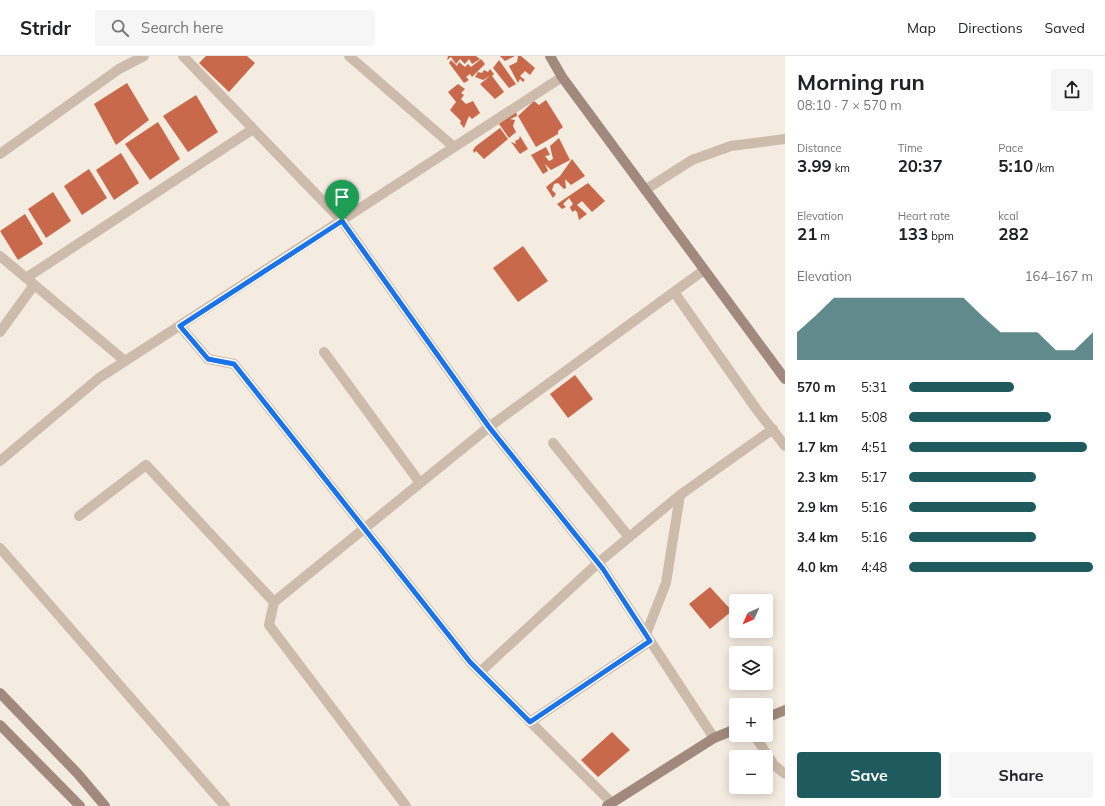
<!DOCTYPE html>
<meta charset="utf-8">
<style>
:root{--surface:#fff;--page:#f6f6f6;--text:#202124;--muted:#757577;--line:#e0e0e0;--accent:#1f5a5e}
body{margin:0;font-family:Mulish,sans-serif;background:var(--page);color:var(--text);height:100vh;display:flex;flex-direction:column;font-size:15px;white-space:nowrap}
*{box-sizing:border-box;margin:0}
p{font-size:13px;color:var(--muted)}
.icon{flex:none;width:22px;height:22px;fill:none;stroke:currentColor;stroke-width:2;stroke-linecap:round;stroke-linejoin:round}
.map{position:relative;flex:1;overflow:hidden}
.drawer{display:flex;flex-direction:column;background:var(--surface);width:320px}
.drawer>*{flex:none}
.needle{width:26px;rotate:225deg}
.fabs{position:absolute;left:729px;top:538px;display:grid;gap:8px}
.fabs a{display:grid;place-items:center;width:44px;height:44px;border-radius:4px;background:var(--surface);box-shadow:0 2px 10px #0003;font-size:20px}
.pin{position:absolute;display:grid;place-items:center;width:34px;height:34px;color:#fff;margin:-41px -17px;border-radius:50% 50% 50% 0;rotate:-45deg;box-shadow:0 0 4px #0007}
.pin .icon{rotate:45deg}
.round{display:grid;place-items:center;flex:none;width:42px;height:42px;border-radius:4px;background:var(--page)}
.overview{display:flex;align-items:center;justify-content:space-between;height:68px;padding:0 12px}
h1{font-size:22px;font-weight:700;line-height:30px}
.metrics{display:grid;grid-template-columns:repeat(3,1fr);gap:6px;height:68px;padding:4px 12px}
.metrics div{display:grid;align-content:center}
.metrics b{font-size:17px;font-weight:700}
.metrics small{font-size:11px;font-weight:400}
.metrics p{font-size:11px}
.chart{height:112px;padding:8px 12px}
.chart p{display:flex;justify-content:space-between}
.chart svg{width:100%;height:72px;margin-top:4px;fill:var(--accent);opacity:.7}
.action{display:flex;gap:8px;margin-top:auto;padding:8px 12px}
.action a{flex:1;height:46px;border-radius:4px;background:var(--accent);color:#fff;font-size:16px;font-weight:700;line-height:46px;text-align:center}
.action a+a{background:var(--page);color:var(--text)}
ul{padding:0 12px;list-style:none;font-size:13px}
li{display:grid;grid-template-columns:64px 48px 1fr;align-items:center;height:30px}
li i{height:10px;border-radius:5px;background:var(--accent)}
header{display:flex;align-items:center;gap:24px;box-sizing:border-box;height:56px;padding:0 20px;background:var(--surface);border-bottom:1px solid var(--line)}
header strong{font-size:19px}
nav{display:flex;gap:22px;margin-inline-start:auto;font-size:14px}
.search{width:280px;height:36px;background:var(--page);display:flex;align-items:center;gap:10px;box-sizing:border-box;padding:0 14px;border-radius:4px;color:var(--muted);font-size:15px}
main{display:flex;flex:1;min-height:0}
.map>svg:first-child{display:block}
.building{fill:#c8694b}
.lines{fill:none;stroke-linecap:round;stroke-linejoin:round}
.street{stroke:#cdbbac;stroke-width:10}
.secondary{stroke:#a18a7d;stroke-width:10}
.route-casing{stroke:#fff;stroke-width:8}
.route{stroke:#1a73e8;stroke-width:5}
</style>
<header>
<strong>Stridr</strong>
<div class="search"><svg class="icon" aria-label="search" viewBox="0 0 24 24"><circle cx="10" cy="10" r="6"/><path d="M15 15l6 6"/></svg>Search here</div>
<nav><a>Map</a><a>Directions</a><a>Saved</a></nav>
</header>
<main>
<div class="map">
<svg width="785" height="750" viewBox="0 0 785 750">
<rect width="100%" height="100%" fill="#f4ebe1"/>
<!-- building -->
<path class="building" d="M206,0H247L255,7L229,36L199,7Z
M448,0H476L480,3L472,8L469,3L465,8L460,3L456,8L451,1L447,4Z
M500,0H515L505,5Z
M518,0H521L535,12L530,19L525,15L520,20L525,24L523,26L520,23L518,27L509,10L517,6Z
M481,3L485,8L472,21L470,18L466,21L469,24L464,27L449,7L451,4L457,10L459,6L465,11L468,8L471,11Z
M499,4L516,28L509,32L493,12Z
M490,13L494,18L492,20L504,36L495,43L480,28L490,20L483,24L475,21L478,16L482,17L484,14L488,16Z
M127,27L149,64L116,89L94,48Z
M458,28L465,33L461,37L464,39L461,43L466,48L473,45L480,57L472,63L469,60L464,72L460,67L461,65L450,54L456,46L448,36Z
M196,39L218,76L188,96L163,60Z
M546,44L563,71L558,75V78L536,91L518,60L534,45L539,49Z
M516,55L517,60L510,63L515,64L513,70L516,76L509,82L499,68L506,60Z
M158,66L180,103L150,124L125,88Z
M500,72L508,83L484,103L476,95L474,97L473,94L476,90Z
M520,80L528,93L520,98L511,86L516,88L515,85L519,83Z
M559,82L570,104L551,114L545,108L548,115L543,118L531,99L546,91L550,99L545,100L549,105L553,103L550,90Z
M121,97L139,127L114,144L96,114Z
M572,103L585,120L571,129L565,123L566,132L564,133L558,127L554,128L552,134L556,138L553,142L546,131L560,120Z
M89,113L107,142L82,159L64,130Z
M588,127L605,145L592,156L582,145L577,149L587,158L579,164L577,156L575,154L573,156L571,154L570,151L573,148L569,142L563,148L566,151L562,153L557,148Z
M53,136L71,165L46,182L28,153Z
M25,158L43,188L18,204L0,175Z
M523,190L548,225L518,246L493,212Z
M575,319L593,343L568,362L550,338Z
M710,531L732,555L710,573L689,548Z
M612,676L630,694L598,721L581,704Z"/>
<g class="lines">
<!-- street -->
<path class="street" d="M183,0L342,165L489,371L603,513L714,682
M349,0L454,91
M0,98L119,13L144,0
M645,134L692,104L731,90L785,83
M0,200L125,305
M26,222L253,73
M674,236L757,354L785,390
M180,270L208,303L234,308L470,606L612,747
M0,276L34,229
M324,296L420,427
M553,387L629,481
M0,405L99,322L562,21
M79,460L146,409L274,546
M0,492L225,750
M646,578L666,527L680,439
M480,616L598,507L680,439L773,373
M530,666L650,585
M754,679L774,709L785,718
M406,750L269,569L274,546L489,371L704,214"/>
<!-- secondary -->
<path class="secondary" d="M550,0L562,21L785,323
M0,637L78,718L105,750
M766,662L785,654
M0,669L80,750
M607,750L714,682L736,673"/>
</g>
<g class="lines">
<!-- route casing -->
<g class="route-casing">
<path id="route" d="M342,165L489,371L603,513L650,585L530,666L470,606L234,308L208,303L180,270Z"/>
</g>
<!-- route -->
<use href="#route" class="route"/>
</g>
</svg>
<div class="fabs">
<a><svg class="needle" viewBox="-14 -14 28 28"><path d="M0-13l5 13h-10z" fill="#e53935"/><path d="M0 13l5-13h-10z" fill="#757577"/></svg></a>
<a><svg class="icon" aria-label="layers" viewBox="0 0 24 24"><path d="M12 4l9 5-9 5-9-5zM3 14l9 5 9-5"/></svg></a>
<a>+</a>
<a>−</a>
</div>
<div class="pin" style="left:342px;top:165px;background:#1e9e55"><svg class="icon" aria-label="arrive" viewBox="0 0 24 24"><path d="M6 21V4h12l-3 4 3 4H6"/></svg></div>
</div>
<section class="drawer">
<div class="overview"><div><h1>Morning run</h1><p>08:10 · 7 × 570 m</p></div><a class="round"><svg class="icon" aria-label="share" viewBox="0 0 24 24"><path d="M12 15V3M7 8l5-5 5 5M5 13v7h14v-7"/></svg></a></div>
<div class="metrics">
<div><p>Distance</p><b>3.99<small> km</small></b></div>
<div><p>Time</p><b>20:37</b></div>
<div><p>Pace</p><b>5:10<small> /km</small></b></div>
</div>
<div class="metrics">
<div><p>Elevation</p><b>21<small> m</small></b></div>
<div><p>Heart rate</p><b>133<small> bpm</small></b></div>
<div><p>kcal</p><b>282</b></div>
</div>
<div class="chart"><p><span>Elevation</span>164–167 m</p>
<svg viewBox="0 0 160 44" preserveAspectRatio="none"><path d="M0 44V27L10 17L20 6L30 6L40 6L50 6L60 6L70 6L80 6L90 6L100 17L110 27L120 27L130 27L140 38L150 38L160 27V44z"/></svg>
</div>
<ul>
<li><b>570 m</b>5:31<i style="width:57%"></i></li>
<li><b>1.1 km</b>5:08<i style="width:77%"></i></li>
<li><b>1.7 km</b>4:51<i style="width:97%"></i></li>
<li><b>2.3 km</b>5:17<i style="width:69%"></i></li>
<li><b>2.9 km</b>5:16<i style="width:69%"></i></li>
<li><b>3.4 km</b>5:16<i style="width:69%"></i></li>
<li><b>4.0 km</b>4:48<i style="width:100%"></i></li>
</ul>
<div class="action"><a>Save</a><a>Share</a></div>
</section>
</main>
